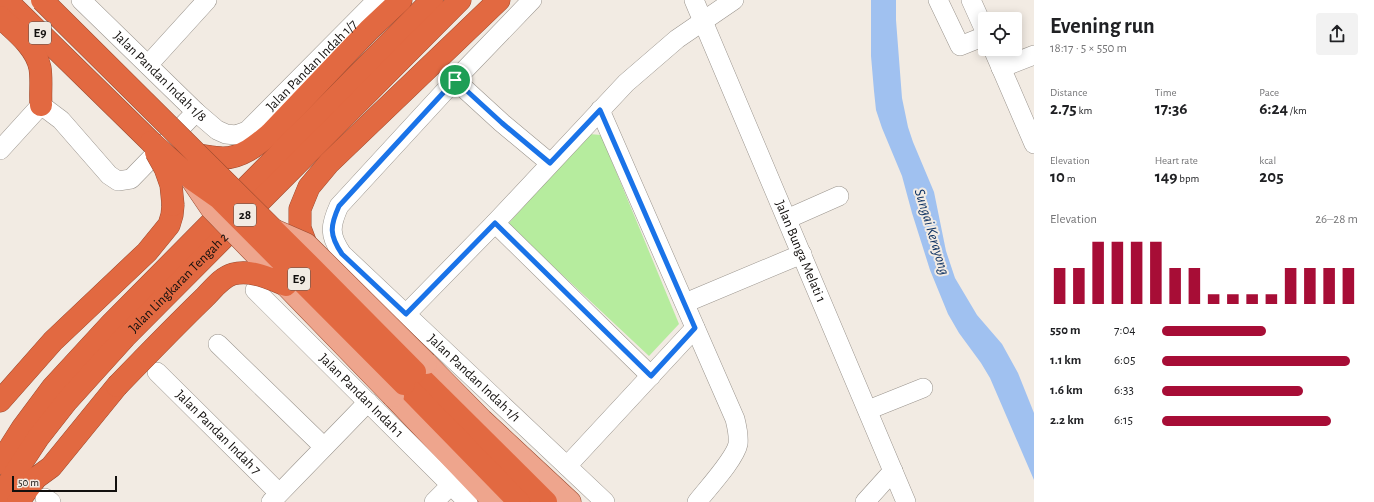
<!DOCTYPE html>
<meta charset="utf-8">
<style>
:root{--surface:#fff;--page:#f2f2f2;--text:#202124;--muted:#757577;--accent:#a70d36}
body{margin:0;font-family:"Alegreya Sans",sans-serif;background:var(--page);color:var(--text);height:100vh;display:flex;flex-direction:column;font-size:15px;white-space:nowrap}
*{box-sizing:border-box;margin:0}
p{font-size:13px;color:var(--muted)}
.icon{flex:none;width:22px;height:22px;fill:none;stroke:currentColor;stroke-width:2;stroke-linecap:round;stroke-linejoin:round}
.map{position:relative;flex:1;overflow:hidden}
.drawer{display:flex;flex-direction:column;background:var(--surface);width:340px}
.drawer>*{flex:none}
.tools{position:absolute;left:978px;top:12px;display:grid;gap:8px}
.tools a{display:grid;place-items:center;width:44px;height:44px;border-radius:4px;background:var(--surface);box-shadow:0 2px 10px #0003;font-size:20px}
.scale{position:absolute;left:12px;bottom:10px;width:105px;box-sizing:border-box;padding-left:4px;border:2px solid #13100e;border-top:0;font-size:11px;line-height:14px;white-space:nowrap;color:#13100e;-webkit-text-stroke:3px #f2ebe3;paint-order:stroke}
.pin{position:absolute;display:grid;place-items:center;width:34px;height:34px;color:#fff;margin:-17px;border:2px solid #fff;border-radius:50%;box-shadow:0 1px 4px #0007}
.round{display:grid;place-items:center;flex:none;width:42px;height:42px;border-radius:4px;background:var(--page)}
.overview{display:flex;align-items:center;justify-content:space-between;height:68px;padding:0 16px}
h1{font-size:22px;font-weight:700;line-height:30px}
.metrics{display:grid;grid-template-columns:repeat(3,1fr);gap:6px;height:68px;padding:4px 16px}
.metrics div{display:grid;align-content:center}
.metrics b{font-size:17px;font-weight:700}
.metrics small{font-size:11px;font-weight:400}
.metrics p{font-size:11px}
.chart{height:112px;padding:8px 16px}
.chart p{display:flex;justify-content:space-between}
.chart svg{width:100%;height:72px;margin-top:4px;stroke:var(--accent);stroke-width:6}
ul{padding:0 16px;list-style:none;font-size:13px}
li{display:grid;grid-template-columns:64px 48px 1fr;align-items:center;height:30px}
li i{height:10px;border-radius:5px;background:var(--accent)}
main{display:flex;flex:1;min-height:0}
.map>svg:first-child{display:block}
.green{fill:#b6ec9e}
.water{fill:#a0c1f0}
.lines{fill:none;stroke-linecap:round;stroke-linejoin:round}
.minor-casing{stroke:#9a948d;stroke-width:20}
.major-casing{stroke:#9a4a2f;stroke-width:23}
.highway-casing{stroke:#9a4a2f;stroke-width:23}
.minor{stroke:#fff;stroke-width:19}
.major{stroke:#eea58d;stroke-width:22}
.highway{stroke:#e26941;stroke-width:22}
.major-bridge-casing{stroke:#9a4a2f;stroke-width:23;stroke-linecap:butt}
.highway-bridge-casing{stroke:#9a4a2f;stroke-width:23;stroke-linecap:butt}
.major-bridge{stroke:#eea58d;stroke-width:22}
.highway-bridge{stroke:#e26941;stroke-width:22}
.route-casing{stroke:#fff;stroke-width:8}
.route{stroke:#1a73e8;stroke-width:5}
.labels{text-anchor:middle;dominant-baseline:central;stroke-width:4;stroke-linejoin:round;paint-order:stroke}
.shield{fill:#f2ebe3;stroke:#56524e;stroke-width:1}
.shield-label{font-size:13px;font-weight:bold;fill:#13100e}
.street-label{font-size:14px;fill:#13100e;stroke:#f2ebe3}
.water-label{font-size:15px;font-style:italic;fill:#0e3262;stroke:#f2ebe3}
</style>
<main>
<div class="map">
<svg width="1034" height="502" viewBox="0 0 1034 502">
<rect width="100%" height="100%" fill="#f2ebe3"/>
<!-- green -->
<path class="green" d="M589,134L601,135L679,324L649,356L508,224Z"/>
<!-- water -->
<path class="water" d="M871,0H896V20L902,98L908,127L913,142L934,192L946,251L955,278L977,315L1002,344L1018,373L1034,413V480L990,378L981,363L959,333L948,314L930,270L912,213L902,176L882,128L876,110L874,91L871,56Z"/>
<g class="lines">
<!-- minor casing -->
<g class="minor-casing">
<g id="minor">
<path id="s1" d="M81,0L196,112L217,130L226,134L236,135L247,131L377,0"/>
<path id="s2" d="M532,0L455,80L339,206C330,226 329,235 342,254L605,502"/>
<path id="s3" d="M694,0L906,502"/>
<path d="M938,0L960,46L985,36"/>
<path d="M971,0L985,31"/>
<path d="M993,49L1034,144"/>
<path d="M148,65L207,0"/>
<path d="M1001,68L1034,55"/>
<path d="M455,80L502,123L550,163"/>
<path d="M600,110L735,419C737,427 739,435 738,444C735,459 707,489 697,502"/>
<path d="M0,150L41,105L61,120L109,175L118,181L131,179L196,112"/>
<path d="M787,219L839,196"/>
<path d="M495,223L651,376"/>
<path id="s4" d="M255,290L468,502"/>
<path d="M685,303L802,254"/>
<path d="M406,314L495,223L626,83L677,39L734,0"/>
<path d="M218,344L324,447"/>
<path id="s5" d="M157,372L279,493"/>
<path d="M868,410L923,388"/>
<path d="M567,466L695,328"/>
<path d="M45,498L51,502"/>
<path d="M271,502L368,402"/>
<path d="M434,502L451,485"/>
<path d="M865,502L893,471"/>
</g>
</g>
<!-- major casing -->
<g class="major-casing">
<path id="major" d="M426,363L482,420L570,502
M393,396L494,502"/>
</g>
<!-- highway casing -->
<g class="highway-casing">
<g id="highway">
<path d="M6,0L151,142"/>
<path d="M0,17C15,31 36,47 40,68C42,80 40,93 41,105"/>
<path d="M198,155C206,156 215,158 223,158C242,158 257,145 270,134L369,30L401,0"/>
<path d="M306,244L300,228V209L309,187L329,163L499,0"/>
<path d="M415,372L546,502"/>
<path d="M404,384L519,502"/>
<path d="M0,401L53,341L147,252L169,225L172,215L173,205"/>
<path d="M0,463L23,427L52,388L111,324L432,0"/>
<path id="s6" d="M0,496L38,438L67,401L125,337L460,0"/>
<path d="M18,502L36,478L51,467L117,386"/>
</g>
</g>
<!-- minor -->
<use href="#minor" class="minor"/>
<!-- major -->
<use href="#major" class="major"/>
<!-- highway -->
<use href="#highway" class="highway"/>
<!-- major-bridge casing -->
<g class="major-bridge-casing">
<path id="major-bridge" d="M192,180L211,208L393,396
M274,230L306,244L426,363"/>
</g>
<!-- highway-bridge casing -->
<g class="highway-bridge-casing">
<path id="highway-bridge" d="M42,0L312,268L415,372
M151,142L192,179L219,198L404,384
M156,152L165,168L171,185L173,205
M117,386C146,356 175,326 205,297C213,289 222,277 233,274C251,269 270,279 286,285"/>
</g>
<!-- major-bridge -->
<use href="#major-bridge" class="major-bridge"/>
<!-- highway-bridge -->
<use href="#highway-bridge" class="highway-bridge"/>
</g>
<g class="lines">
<!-- route casing -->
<g class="route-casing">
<path id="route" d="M455,80L502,123L550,163L600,110L695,328L651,376L495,223L406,314L342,254C329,235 330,226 339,206Z"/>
</g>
<!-- route -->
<use href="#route" class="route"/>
</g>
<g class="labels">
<!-- shield labels -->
<g class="shield">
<rect x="29" y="22" width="22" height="22" rx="3"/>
<rect x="234" y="204" width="22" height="22" rx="3"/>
<rect x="288" y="268" width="22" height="22" rx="3"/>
</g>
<g class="shield-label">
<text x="40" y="33">E9</text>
<text x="245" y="215">28</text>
<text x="299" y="279">E9</text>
</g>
<!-- street labels -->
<g class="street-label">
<text stroke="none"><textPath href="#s1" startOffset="312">Jalan Pandan Indah 1/7</textPath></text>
<text stroke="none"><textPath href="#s1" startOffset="110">Jalan Pandan Indah 1/8</textPath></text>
<text stroke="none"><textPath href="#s3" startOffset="273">Jalan Bunga Melati 1</textPath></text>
<text stroke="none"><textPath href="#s6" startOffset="279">Jalan Lingkaran Tengah 2</textPath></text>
<text stroke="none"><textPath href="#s2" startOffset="515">Jalan Pandan Indah 1/1</textPath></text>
<text stroke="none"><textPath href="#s4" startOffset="150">Jalan Pandan Indah 1</textPath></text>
<text stroke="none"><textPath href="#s5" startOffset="86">Jalan Pandan Indah 7</textPath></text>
</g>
<!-- water labels -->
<g class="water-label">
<text transform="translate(932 232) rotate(73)">Sungai Kerayong</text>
</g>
</g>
</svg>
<div class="tools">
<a><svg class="icon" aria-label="locate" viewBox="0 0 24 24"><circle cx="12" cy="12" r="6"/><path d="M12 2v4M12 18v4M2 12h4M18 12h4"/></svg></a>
</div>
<div class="scale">50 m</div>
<div class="pin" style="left:455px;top:80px;background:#1e9e55"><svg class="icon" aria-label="arrive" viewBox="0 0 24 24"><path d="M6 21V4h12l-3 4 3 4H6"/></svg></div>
</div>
<section class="drawer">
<div class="overview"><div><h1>Evening run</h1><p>18:17 · 5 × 550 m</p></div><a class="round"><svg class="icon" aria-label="share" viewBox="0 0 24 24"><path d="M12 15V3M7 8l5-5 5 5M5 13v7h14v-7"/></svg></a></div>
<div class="metrics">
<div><p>Distance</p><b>2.75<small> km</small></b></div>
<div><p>Time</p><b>17:36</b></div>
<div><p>Pace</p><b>6:24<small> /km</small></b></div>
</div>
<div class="metrics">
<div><p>Elevation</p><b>10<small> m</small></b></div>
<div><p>Heart rate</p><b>149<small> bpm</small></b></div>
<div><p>kcal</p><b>205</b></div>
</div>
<div class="chart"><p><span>Elevation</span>26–28 m</p>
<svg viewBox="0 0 160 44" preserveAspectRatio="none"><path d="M5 44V22M15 44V22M25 44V6M35 44V6M45 44V6M55 44V6M65 44V22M75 44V22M85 44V38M95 44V38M105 44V38M115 44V38M125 44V22M135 44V22M145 44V22M155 44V22"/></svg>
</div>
<ul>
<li><b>550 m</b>7:04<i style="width:53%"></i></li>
<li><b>1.1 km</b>6:05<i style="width:96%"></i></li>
<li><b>1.6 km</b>6:33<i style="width:72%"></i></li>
<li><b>2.2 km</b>6:15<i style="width:86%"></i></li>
</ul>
</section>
</main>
